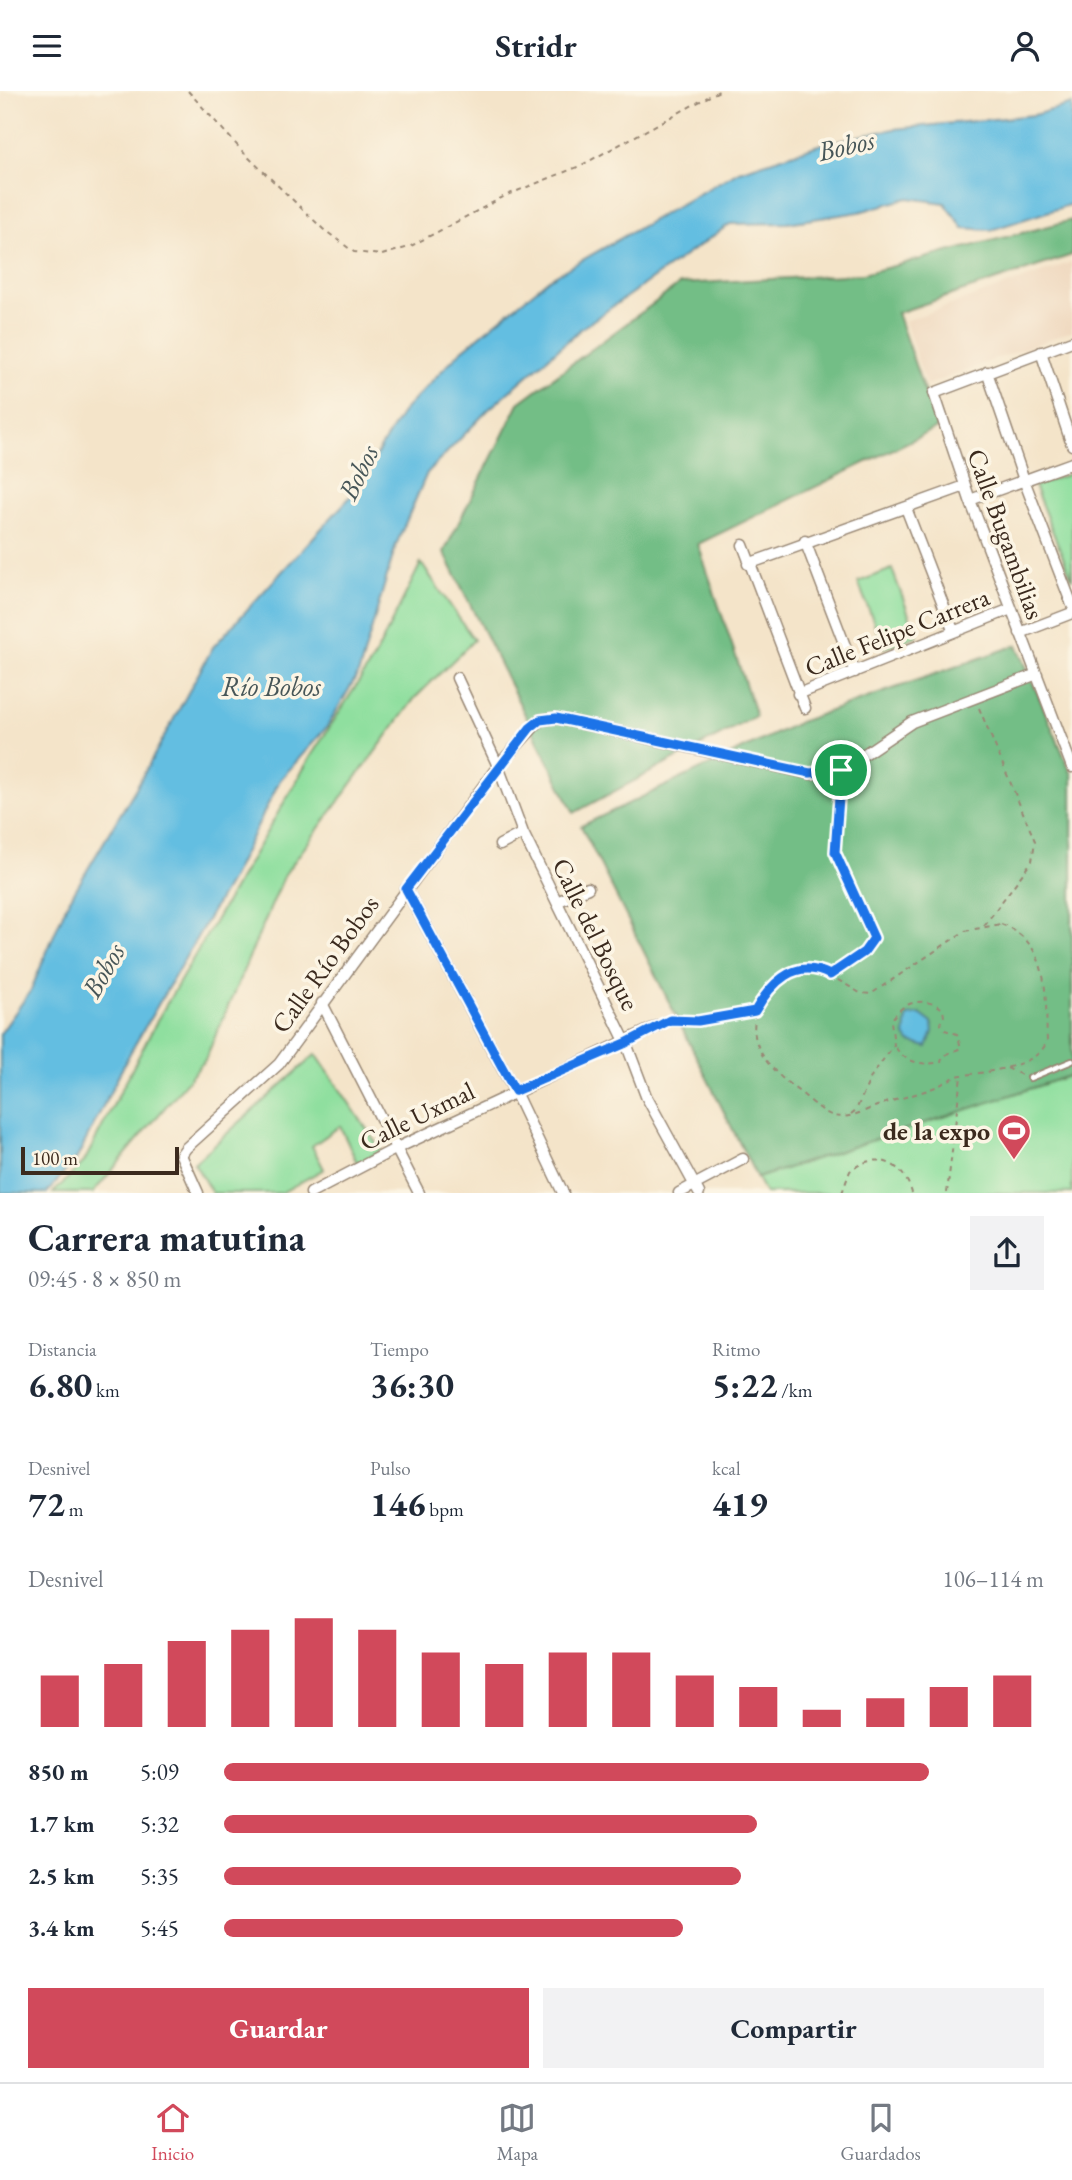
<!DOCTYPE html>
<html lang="es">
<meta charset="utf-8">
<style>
:root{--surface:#fff;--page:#f2f2f3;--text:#1f2937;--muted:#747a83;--line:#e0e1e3;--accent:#d1495b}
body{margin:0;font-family:"EB Garamond",serif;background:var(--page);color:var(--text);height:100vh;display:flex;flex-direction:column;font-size:26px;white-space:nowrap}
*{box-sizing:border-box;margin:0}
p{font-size:23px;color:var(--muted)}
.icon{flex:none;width:38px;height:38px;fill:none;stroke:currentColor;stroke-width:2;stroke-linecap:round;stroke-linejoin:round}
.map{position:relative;height:1102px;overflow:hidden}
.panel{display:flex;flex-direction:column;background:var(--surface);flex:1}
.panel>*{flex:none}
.scale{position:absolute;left:21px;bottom:18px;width:158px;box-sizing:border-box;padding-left:7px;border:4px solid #3b2a1e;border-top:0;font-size:19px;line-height:24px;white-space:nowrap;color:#3b2a1e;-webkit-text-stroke:5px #fcf5e5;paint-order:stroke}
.pin{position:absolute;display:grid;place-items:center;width:60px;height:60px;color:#fff;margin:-30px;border:4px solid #fff;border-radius:50%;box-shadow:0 2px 7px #0007}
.round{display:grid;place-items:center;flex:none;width:74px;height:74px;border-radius:0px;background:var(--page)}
.overview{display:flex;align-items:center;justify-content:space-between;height:119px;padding:0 28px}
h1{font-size:38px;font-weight:700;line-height:52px}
.metrics{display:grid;grid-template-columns:repeat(3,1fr);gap:10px;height:119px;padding:7px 28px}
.metrics div{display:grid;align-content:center}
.metrics b{font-size:35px;font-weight:700}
.metrics small{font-size:19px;font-weight:400}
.metrics p{font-size:19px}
.chart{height:196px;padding:14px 28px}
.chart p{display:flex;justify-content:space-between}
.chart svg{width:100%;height:126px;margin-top:7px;stroke:var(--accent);stroke-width:6}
.cta{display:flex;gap:14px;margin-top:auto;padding:14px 28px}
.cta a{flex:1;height:80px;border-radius:0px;background:var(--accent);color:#fff;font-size:28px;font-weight:700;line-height:80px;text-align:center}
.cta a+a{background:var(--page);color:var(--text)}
ul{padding:0 28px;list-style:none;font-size:23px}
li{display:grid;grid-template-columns:112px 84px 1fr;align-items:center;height:52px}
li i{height:18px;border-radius:9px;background:var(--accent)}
header{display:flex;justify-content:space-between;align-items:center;height:91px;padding:0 28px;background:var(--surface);font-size:32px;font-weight:700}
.tabs{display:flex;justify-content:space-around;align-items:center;height:98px;border-top:2px solid var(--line);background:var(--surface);font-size:19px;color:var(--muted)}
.tabs a{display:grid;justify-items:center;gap:4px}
.tabs .selected{color:var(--accent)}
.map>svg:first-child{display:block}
.built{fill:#eed6bb}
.green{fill:#8fdf9f;stroke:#65845e;stroke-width:2}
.forest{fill:#73be86;stroke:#577452;stroke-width:2}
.water{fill:#63bee1;stroke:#4f7480;stroke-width:2}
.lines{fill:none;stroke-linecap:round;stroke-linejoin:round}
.lane-casing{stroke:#988774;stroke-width:8}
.street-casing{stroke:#988774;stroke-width:13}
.path{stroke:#988774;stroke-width:2;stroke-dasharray:5 5;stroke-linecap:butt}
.lane{stroke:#fff;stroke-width:4.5}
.street{stroke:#fff;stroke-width:10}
.route-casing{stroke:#fff;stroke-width:14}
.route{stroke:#1a73e8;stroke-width:9}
.labels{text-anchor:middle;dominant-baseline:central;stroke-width:7;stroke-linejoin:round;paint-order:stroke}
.street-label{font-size:26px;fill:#3b2a1e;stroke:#fcf5e5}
.poi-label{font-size:26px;font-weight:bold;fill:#3b2a1e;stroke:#fcf5e5;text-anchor:end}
.water-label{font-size:28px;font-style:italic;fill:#475658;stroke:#fcf5e5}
</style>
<header><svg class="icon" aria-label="menu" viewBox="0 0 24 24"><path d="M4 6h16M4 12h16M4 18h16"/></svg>Stridr<svg class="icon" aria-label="person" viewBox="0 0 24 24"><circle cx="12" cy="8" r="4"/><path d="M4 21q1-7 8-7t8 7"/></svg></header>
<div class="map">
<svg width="1072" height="1102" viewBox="0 0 1072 1102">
<rect width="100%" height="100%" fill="#fcf5e5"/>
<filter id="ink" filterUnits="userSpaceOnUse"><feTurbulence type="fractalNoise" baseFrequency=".0143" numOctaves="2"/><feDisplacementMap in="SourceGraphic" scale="14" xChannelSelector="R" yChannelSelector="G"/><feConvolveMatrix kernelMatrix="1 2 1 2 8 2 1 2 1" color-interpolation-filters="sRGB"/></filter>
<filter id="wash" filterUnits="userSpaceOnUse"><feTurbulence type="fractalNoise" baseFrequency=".00686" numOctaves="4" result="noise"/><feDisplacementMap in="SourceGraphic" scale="28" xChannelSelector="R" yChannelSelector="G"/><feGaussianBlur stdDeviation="1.57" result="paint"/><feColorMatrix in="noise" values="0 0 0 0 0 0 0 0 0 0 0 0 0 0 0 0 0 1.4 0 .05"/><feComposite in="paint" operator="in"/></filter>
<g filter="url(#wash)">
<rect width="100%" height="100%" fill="#f4e4c9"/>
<!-- built -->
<path class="built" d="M1072,171V240L926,294L905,230Z"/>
<!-- green -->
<path class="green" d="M1072,382V488L1034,395Z
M421,472L474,549L415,607L285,783L205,969L93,1102H53L84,1071L159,926L311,665L374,567Z
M892,478L917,545L884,557L858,491Z
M316,963L381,1059L358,1074L340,1035L312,1055L324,1078L281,1102H212L194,1072Z
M1072,984V1102H765L757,1087Z"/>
<!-- forest -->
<path class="forest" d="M1072,129V164L897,222L937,337L698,453L756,625L574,722L444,461L519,312L680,193L863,183Z
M1017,554L1072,684V984L757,1087L581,735L802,630Z"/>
<!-- water -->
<path class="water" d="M1072,13V113L991,139L963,137L945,112L908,107L859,121L787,132L730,133L582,237L488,319L427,382L396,454L359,581L327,636L280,689L231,788L130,962L77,1067L47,1102H0V943L31,899L66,815L140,690L213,556L352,404L403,320L460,261L549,188L739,80L822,53L894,38L1034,24Z
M920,923L932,932L933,941L927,956L909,951L905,945L907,925Z"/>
</g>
<g filter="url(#ink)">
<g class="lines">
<!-- lane casing -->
<g class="lane-casing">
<path id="lane" d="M1030,987L1072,970"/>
</g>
<!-- street casing -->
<g class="street-casing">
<path id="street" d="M1072,250L934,302L970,409L1072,676
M1041,261L1072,354
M987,281L1024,389L1072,514
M970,409L1072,372
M906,417L953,539
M805,450L855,581
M743,454L805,617
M748,473L965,395
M1020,542L1072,522
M457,587L498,675L523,742L626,952L646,1005L699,1102
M798,603L1011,518
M500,754L523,742
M406,798L515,1001L563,1102
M557,811L588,797
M322,912L419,1102
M198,1102L181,1064L186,1057L279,973L498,675L540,629L556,627L810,683L841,679L912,631L1037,583
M311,1102L397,1057L658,935
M679,1102L743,1068"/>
</g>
<!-- path -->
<path class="path" d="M188,0L244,62L323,138L354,161L382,164L409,156L507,104L580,75L719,0
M979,617L1035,750L1032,770L983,836
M1001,833C1052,853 1045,904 1047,951C1041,962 1035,966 1024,971C1004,979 982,982 962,984C953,985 942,994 933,997C915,1004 896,1008 877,1015C864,1020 845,1030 831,1024C821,1020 810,1009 801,1002C752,967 736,932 780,885L823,880L860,902L871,903L965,840Z
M831,883L865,861L874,847L835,761L839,690
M667,930L682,927L698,930L754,920
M1007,977L1024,985
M851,1023L856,1019L872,984L894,954L891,930C902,910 924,905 943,918L944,926L940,932L945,939L957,943L961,957L943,965L941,971C923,975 904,972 894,954
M842,1102L850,1080C876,1059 903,1071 912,1102
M947,1102L961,985"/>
<!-- lane -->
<use href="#lane" class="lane"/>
<!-- street -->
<use href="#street" class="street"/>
</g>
</g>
<g class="lines" filter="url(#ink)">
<!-- route casing -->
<g class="route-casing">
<path id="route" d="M556,627L810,682L841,679L835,761L874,847L864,861L830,884C795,866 771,892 755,920L698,930L670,929L626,952L515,1000L406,798L530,637L540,629Z"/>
</g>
<!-- route -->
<use href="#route" class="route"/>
</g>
<!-- icons -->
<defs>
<g id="stadium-pin" transform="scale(1.75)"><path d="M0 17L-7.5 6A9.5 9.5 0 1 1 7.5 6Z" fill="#d1495b" stroke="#fcf5e5"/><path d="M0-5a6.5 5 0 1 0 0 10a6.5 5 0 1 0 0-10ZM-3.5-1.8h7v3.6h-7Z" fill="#fff"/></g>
</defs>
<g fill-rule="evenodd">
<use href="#stadium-pin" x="1014" y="1040"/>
</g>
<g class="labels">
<!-- street labels -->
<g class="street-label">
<text transform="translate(1006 443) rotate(70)">Calle Bugambilias</text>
<text transform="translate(897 541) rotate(-22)">Calle Felipe Carrera</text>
<text transform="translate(596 843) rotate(64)">Calle del Bosque</text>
<text transform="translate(325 873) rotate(-54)">Calle Río Bobos</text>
<text transform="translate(417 1025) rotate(-26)">Calle Uxmal</text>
</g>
<!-- poi labels -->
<g class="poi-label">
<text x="990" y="1040">de la expo</text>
</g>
<!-- water labels -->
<g class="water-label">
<text transform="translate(846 54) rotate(-13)">Bobos</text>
<text transform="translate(358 381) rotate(-64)">Bobos</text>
<text x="271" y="595">Río Bobos</text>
<text transform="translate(103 879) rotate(-60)">Bobos</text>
</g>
</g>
</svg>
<div class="scale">100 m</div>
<div class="pin" style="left:841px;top:679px;background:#1e9e55"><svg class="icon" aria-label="arrive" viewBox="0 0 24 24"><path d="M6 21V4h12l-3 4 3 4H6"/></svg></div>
</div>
<section class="panel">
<div class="overview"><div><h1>Carrera matutina</h1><p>09:45 · 8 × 850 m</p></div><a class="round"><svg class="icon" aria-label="share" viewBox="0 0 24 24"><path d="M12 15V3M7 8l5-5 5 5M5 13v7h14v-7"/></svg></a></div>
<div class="metrics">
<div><p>Distancia</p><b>6.80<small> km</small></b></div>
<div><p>Tiempo</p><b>36:30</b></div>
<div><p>Ritmo</p><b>5:22<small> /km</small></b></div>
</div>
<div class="metrics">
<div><p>Desnivel</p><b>72<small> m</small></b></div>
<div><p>Pulso</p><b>146<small> bpm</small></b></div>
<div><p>kcal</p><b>419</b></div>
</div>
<div class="chart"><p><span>Desnivel</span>106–114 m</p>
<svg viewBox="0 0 160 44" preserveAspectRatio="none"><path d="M5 44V26M15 44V22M25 44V14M35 44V10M45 44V6M55 44V10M65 44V18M75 44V22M85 44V18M95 44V18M105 44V26M115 44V30M125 44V38M135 44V34M145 44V30M155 44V26"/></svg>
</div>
<ul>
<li><b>850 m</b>5:09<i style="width:86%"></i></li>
<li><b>1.7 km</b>5:32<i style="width:65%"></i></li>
<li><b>2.5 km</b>5:35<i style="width:63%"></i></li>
<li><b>3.4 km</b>5:45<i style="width:56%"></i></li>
</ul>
<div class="cta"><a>Guardar</a><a>Compartir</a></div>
</section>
<nav class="tabs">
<a class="selected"><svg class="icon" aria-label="home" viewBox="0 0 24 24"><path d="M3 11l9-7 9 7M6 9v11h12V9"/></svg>Inicio</a>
<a><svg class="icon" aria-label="map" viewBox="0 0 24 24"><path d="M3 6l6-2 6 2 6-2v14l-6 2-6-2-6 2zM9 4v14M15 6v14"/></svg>Mapa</a>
<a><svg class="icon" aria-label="saved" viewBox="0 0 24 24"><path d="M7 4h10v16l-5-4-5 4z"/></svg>Guardados</a>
</nav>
